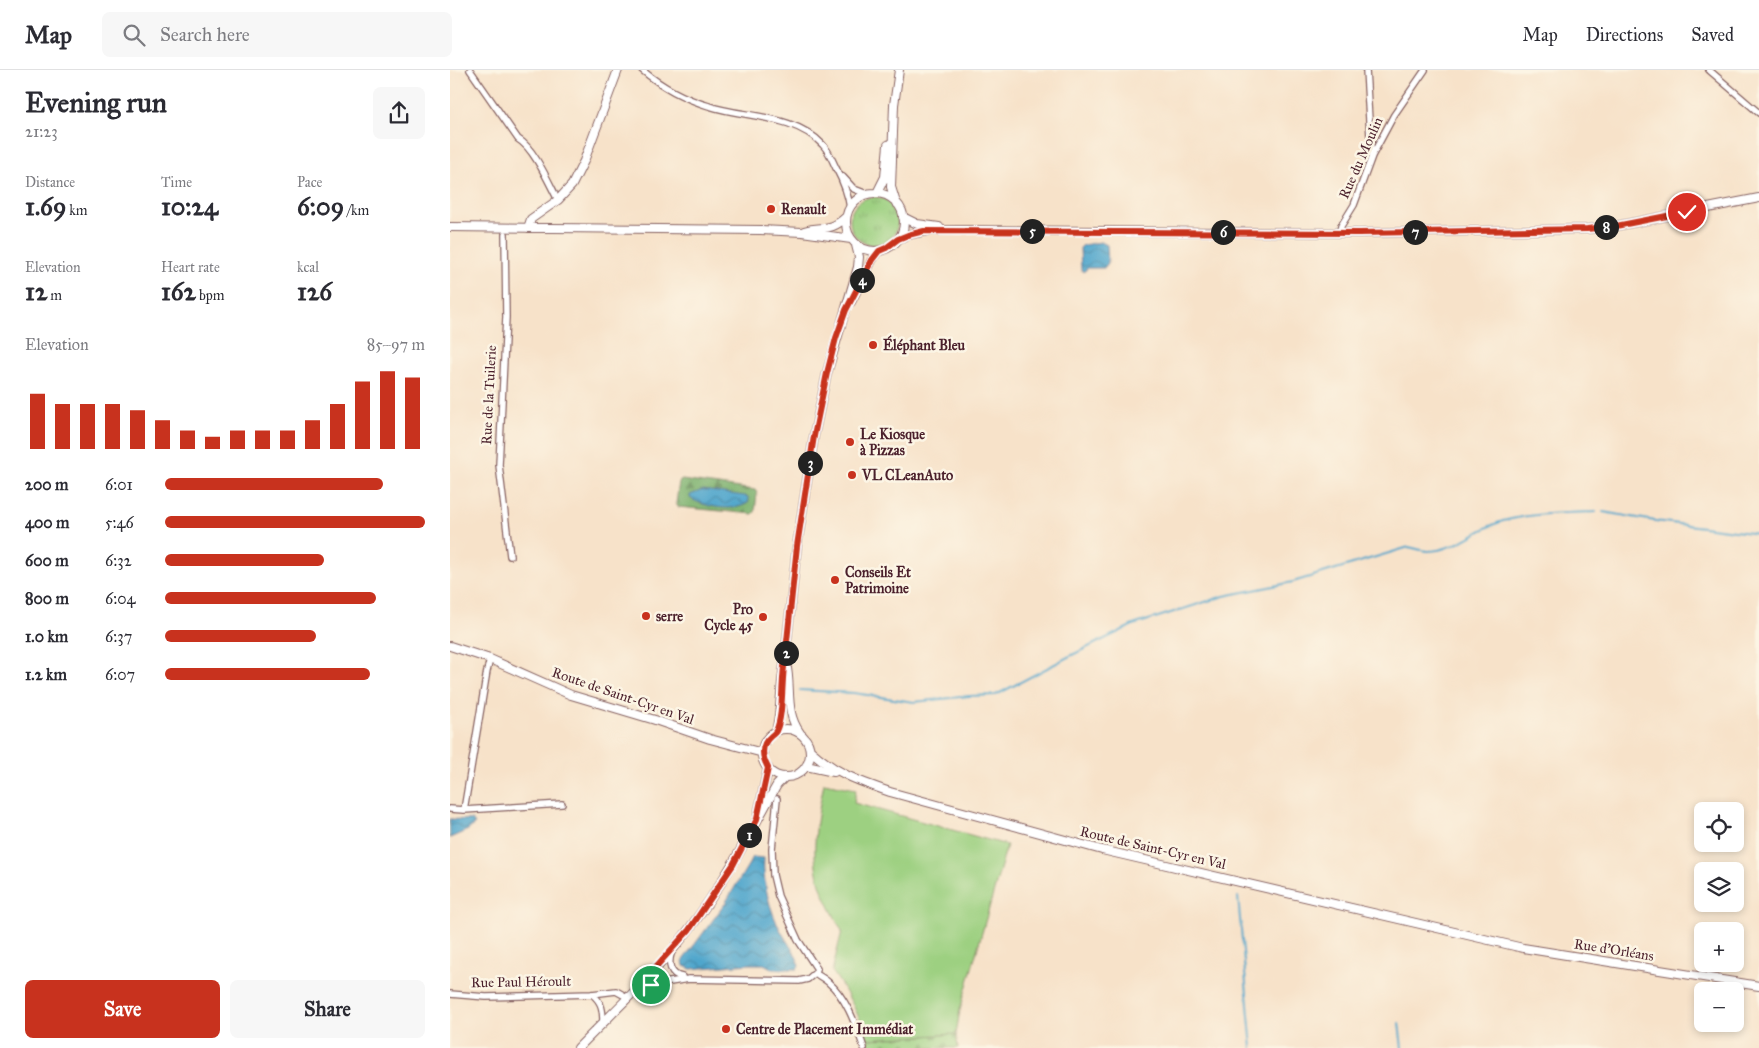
<!DOCTYPE html>
<meta charset="utf-8">
<style>
:root{--surface:#fff;--page:#f7f7f7;--text:#2b2b33;--muted:#7c7c81;--line:#e1e1e2;--accent:#c8321e}
body{margin:0;font-family:"IM FELL Great Primer",serif;background:var(--page);color:var(--text);height:100vh;display:flex;flex-direction:column;font-size:19px;white-space:nowrap}
*{box-sizing:border-box;margin:0}
p{font-size:16px;color:var(--muted)}
.icon{flex:none;width:28px;height:28px;fill:none;stroke:currentColor;stroke-width:2;stroke-linecap:round;stroke-linejoin:round}
.map{position:relative;flex:1;overflow:hidden}
.details{display:flex;flex-direction:column;background:var(--surface);width:450px}
.details>*{flex:none}
.tools{position:absolute;left:1244px;top:732px;display:grid;gap:10px}
.tools a{display:grid;place-items:center;width:50px;height:50px;border-radius:8px;background:var(--surface);box-shadow:0 2px 8px #0003;font-size:25px}
.pin{position:absolute;display:grid;place-items:center;width:42px;height:42px;color:#fff;margin:-21px;border:2px solid #fff;border-radius:50%;box-shadow:0 1px 5px #0007}
.km{position:absolute;width:25px;height:25px;margin:-12px;border-radius:50%;background:#222;color:#fff;font-size:14px;line-height:25px;text-align:center}
.round{display:grid;place-items:center;flex:none;width:52px;height:52px;border-radius:8px;background:var(--page)}
.headline{display:flex;align-items:center;justify-content:space-between;height:85px;padding:0 25px}
h1{font-size:28px;font-weight:800;line-height:38px}
.figures{display:grid;grid-template-columns:repeat(3,1fr);gap:8px;height:85px;padding:5px 25px}
.figures div{display:grid;align-content:center}
.figures b{font-size:25px;font-weight:800}
.figures small{font-size:14px;font-weight:400}
.figures p{font-size:14px}
.chart{height:140px;padding:10px 25px}
.chart p{display:flex;justify-content:space-between}
.chart svg{width:100%;height:90px;margin-top:5px;stroke:var(--accent);stroke-width:6}
.cta{display:flex;gap:10px;margin-top:auto;padding:10px 25px}
.cta a{flex:1;height:58px;border-radius:8px;background:var(--accent);color:#fff;font-size:20px;font-weight:800;line-height:58px;text-align:center}
.cta a+a{background:var(--page);color:var(--text)}
ul{padding:0 25px;list-style:none;font-size:16px}
li{display:grid;grid-template-columns:80px 60px 1fr;align-items:center;height:38px}
li i{height:12px;border-radius:6px;background:var(--accent)}
header{display:flex;align-items:center;gap:30px;box-sizing:border-box;height:70px;padding:0 25px;background:var(--surface);border-bottom:1px solid var(--line)}
header strong{font-size:24px}
nav{display:flex;gap:28px;margin-inline-start:auto;font-size:18px}
.search{width:350px;height:45px;background:var(--page);display:flex;align-items:center;gap:12px;box-sizing:border-box;padding:0 18px;border-radius:8px;color:var(--muted);font-size:19px}
main{display:flex;flex:1;min-height:0}
.map>svg:first-child{display:block}
.grass{fill:url(#grass-tufts);stroke:#747856}
.forest{fill:url(#forest-firs);stroke:#64684d}
.cemetery{fill:url(#cemetery-stones);stroke:#747856}
.pitch{fill:#9dd081;stroke:#747856}
.water{fill:url(#water-waves);stroke:#4d627c}
.lines{fill:none;stroke-linecap:round;stroke-linejoin:round}
.stream{stroke:#50a6cc;stroke-width:2}
.street-casing{stroke:#876362;stroke-width:8}
.secondary-casing{stroke:#876362;stroke-width:10}
.street{stroke:#fff;stroke-width:5.5}
.secondary{stroke:#fff;stroke-width:8}
.route-casing{stroke:#fff;stroke-width:10}
.route{stroke:#c8321e;stroke-width:6}
.poi-dot{fill:#c8321e;stroke:#fcf5e5;stroke-width:2}
.labels{text-anchor:middle;dominant-baseline:central;stroke-width:5;stroke-linejoin:round;paint-order:stroke}
.street-label{font-size:14px;fill:#4a1f2b;stroke:#fcf5e5}
.poi-label{font-size:14px;font-weight:bold;fill:#4a1f2b;stroke:#fcf5e5;text-anchor:start}
</style>
<header>
<strong>Map</strong>
<div class="search"><svg class="icon" aria-label="search" viewBox="0 0 24 24"><circle cx="10" cy="10" r="6"/><path d="M15 15l6 6"/></svg>Search here</div>
<nav><a>Map</a><a>Directions</a><a>Saved</a></nav>
</header>
<main>
<section class="details">
<div class="headline"><div><h1>Evening run</h1><p>21:23</p></div><a class="round"><svg class="icon" aria-label="share" viewBox="0 0 24 24"><path d="M12 15V3M7 8l5-5 5 5M5 13v7h14v-7"/></svg></a></div>
<div class="figures">
<div><p>Distance</p><b>1.69<small> km</small></b></div>
<div><p>Time</p><b>10:24</b></div>
<div><p>Pace</p><b>6:09<small> /km</small></b></div>
</div>
<div class="figures">
<div><p>Elevation</p><b>12<small> m</small></b></div>
<div><p>Heart rate</p><b>162<small> bpm</small></b></div>
<div><p>kcal</p><b>126</b></div>
</div>
<div class="chart"><p><span>Elevation</span>85–97 m</p>
<svg viewBox="0 0 160 44" preserveAspectRatio="none"><path d="M5 44V17M15 44V22M25 44V22M35 44V22M45 44V25M55 44V30M65 44V35M75 44V38M85 44V35M95 44V35M105 44V35M115 44V30M125 44V22M135 44V11M145 44V6M155 44V9"/></svg>
</div>
<ul>
<li><b>200 m</b>6:01<i style="width:84%"></i></li>
<li><b>400 m</b>5:46<i style="width:100%"></i></li>
<li><b>600 m</b>6:32<i style="width:61%"></i></li>
<li><b>800 m</b>6:04<i style="width:81%"></i></li>
<li><b>1.0 km</b>6:37<i style="width:58%"></i></li>
<li><b>1.2 km</b>6:07<i style="width:79%"></i></li>
</ul>
<div class="cta"><a>Save</a><a>Share</a></div>
</section>
<div class="map">
<svg width="1309" height="978" viewBox="0 0 1309 978">
<defs>
<pattern id="grass-tufts" width="24" height="20" patternUnits="userSpaceOnUse" patternTransform="scale(1.25)"><rect width="24" height="20" fill="#9dd081"/><path d="M3 7l-1-3M5 7V3M7 7l1-3M15 17l-1-3M17 17v-4M19 17l1-3" fill="none" stroke="#89b270"/></pattern>
<pattern id="forest-firs" width="22" height="20" patternUnits="userSpaceOnUse" patternTransform="scale(1.25)"><rect width="22" height="20" fill="#7eb26f"/><path d="M5 1l3.5 6h-7zM16 11l3.5 6h-7z" fill="#69905b"/></pattern>
<pattern id="cemetery-stones" width="16" height="16" patternUnits="userSpaceOnUse" patternTransform="scale(1.25)"><rect width="16" height="16" fill="#9dd081"/><path d="M2 7V4a2 2 0 0 1 4 0v3zM10 15v-3a2 2 0 0 1 4 0v3z" fill="#89b270"/></pattern>
<pattern id="water-waves" width="16" height="10" patternUnits="userSpaceOnUse" patternTransform="scale(1.25)"><rect width="16" height="10" fill="#50a6cc"/><path d="M0 5q4-4 8 0t8 0" fill="none" stroke="#4487a6"/></pattern>
</defs>
<rect width="100%" height="100%" fill="#fcf5e5"/>
<filter id="ink" filterUnits="userSpaceOnUse"><feTurbulence type="fractalNoise" baseFrequency=".02" numOctaves="2"/><feDisplacementMap in="SourceGraphic" scale="10" xChannelSelector="R" yChannelSelector="G"/><feConvolveMatrix kernelMatrix="1 2 1 2 8 2 1 2 1" color-interpolation-filters="sRGB"/></filter>
<filter id="wash" filterUnits="userSpaceOnUse"><feTurbulence type="fractalNoise" baseFrequency=".0096" numOctaves="4" result="noise"/><feDisplacementMap in="SourceGraphic" scale="20" xChannelSelector="R" yChannelSelector="G"/><feGaussianBlur stdDeviation="1.12" result="paint"/><feColorMatrix in="noise" values="0 0 0 0 0 0 0 0 0 0 0 0 0 0 0 0 0 1.4 0 .05"/><feComposite in="paint" operator="in"/></filter>
<g filter="url(#wash)">
<rect width="100%" height="100%" fill="#f7e2c9"/>
<!-- grass -->
<path class="grass" d="M400 151a24 24 0 1 1 48 0a24 24 0 1 1-48 0Z"/>
<!-- forest -->
<path class="forest" d="M232,410L305,420L307,423L305,442L303,444L228,437L226,433L229,412Z"/>
<!-- cemetery -->
<path class="cemetery" d="M506,964L508,978H420L417,969Z"/>
<!-- pitch -->
<path class="pitch" d="M374,713L406,719L404,733L557,775L510,940L506,964L417,969C409,944 397,922 382,901L392,861C382,841 369,820 366,797C362,769 369,740 374,713Z"/>
<!-- water -->
<path class="water" d="M651,172L657,175L658,193L654,198H638L633,202L631,199L630,178L633,175Z
M253,420L295,426L298,427L299,432C286,443 253,437 240,428V425Z
M0,749L22,750L25,754L18,760L0,768Z
M303,787L314,788C312,810 320,842 331,861C337,873 347,883 349,896L347,899H323L314,894H298L241,899L234,896L233,890L274,835Z"/>
<g class="lines">
<!-- stream -->
<path class="stream" d="M1153,442L1205,451L1309,464
M350,620L404,623L464,632L519,626L546,625L618,587L683,555L774,526L843,512L959,477C965,478 972,481 978,481C1005,481 1028,458 1053,451C1083,443 1115,443 1146,442
M788,827L802,978
M949,953L952,978"/>
</g>
</g>
<g filter="url(#ink)">
<g class="lines">
<!-- street casing -->
<g class="street-casing">
<path id="street" d="M20,0L68,69C84,78 99,113 108,130
M192,0C211,16 235,29 259,36C295,48 345,44 373,75C379,81 382,90 386,98C393,111 398,123 400,138
M916,0L920,67L922,86
M1259,0L1309,43
M393,107L404,119L417,124
M890,162L891,156L904,135L922,86L944,45L975,0
M55,164L56,247L49,395L60,486
M327,729L322,779L323,805L328,826L348,870L367,899L365,903
M0,739L14,740L112,734
M14,740L37,601L40,589
M221,884C218,894 220,905 232,907
M365,903C369,906 375,909 378,912C397,928 406,956 414,978
M193,911L201,915L239,909L349,911L358,909L365,903
M0,924L36,927L142,924L166,921L177,927
M142,924C152,932 153,940 153,953"/>
</g>
<!-- secondary casing -->
<g class="secondary-casing">
<path id="secondary" d="M427,123L435,107L438,75
M396 152a29 29 0 1 1 58 0a29 29 0 1 1-58 0Z
M446,133L441,117L444,35L449,0
M453,147L467,154L489,157
M0,157L311,160L352,162L401,169
M78,158L81,149L108,130L122,115L134,91L168,0
M354,161C373,155 379,163 396,147
M448,169C470,159 492,160 516,160L909,163L1137,159L1166,156L1309,128
M401,232L422,190L429,181
M0,576L40,589L121,625L205,650L260,669L313,683
M336,593C342,618 334,641 350,663
M312 683a24 24 0 1 1 48 0a24 24 0 1 1-48 0Z
M326,662C332,638 330,614 335,590L347,476L364,366L377,303L408,197L409,187L406,175
M360,680C385,703 408,711 440,722L652,780L1073,878L1309,916
M356,696L384,702
M308,745L318,698
M128,978C166,939 208,901 240,858C274,813 300,763 327,715L335,707"/>
</g>
<!-- street -->
<use href="#street" class="street"/>
<!-- secondary -->
<use href="#secondary" class="secondary"/>
</g>
</g>
<g class="lines" filter="url(#ink)">
<!-- route casing -->
<g class="route-casing">
<path id="route" d="M201,915L193,911L239,860L283,795L307,749L318,698C312,687 310,675 321,666C324,663 324,664 326,661C334,645 331,610 335,590L347,476L364,366L377,303L386,268L396,240L422,190L429,181L436,178L448,169L458,165L474,161L909,163L1137,159L1166,156L1237,142"/>
</g>
<!-- route -->
<use href="#route" class="route"/>
</g>
<!-- markers -->
<g class="poi-dot">
<circle cx="321" cy="139" r="5"/>
<circle cx="423" cy="275" r="5"/>
<circle cx="400" cy="372" r="5"/>
<circle cx="402" cy="405" r="5"/>
<circle cx="385" cy="510" r="5"/>
<circle cx="196" cy="546" r="5"/>
<circle cx="313" cy="547" r="5"/>
<circle cx="276" cy="959" r="5"/>
</g>
<g class="labels">
<!-- street labels -->
<g class="street-label">
<text transform="translate(911 88) rotate(-66)">Rue du Moulin</text>
<text transform="translate(39 325) rotate(-87)">Rue de la Tuilerie</text>
<text transform="translate(173 626) rotate(19)">Route de Saint-Cyr en Val</text>
<text transform="translate(703 778) rotate(13)">Route de Saint-Cyr en Val</text>
<text transform="translate(1164 880) rotate(9)">Rue d'Orléans</text>
<text transform="translate(71 912) rotate(-1)">Rue Paul Héroult</text>
</g>
<!-- poi labels -->
<g class="poi-label">
<text x="331" y="139">Renault</text>
<text x="433" y="275">Éléphant Bleu</text>
<text x="410" y="364">Le Kiosque<tspan x="410" dy="16">à Pizzas</tspan></text>
<text x="412" y="405">VL CLeanAuto</text>
<text x="395" y="502">Conseils Et<tspan x="395" dy="16">Patrimoine</tspan></text>
<text x="303" y="539" text-anchor="end">Pro<tspan x="303" dy="16">Cycle 45</tspan></text>
<text x="206" y="546">serre</text>
<text x="286" y="959">Centre de Placement Immédiat</text>
</g>
</g>
</svg>
<div class="tools">
<a><svg class="icon" aria-label="locate" viewBox="0 0 24 24"><circle cx="12" cy="12" r="6"/><path d="M12 2v4M12 18v4M2 12h4M18 12h4"/></svg></a>
<a><svg class="icon" aria-label="layers" viewBox="0 0 24 24"><path d="M12 4l9 5-9 5-9-5zM3 14l9 5 9-5"/></svg></a>
<a>+</a>
<a>−</a>
</div>
<div class="pin" style="left:201px;top:915px;background:#1e9e55"><svg class="icon" aria-label="arrive" viewBox="0 0 24 24"><path d="M6 21V4h12l-3 4 3 4H6"/></svg></div>
<div class="pin" style="left:1237px;top:142px;background:#d93025"><svg class="icon" aria-label="check" viewBox="0 0 24 24"><path d="M5 12l5 5 9-10"/></svg></div>
<b class="km" style="left:299px;top:765px">1</b>
<b class="km" style="left:336px;top:583px">2</b>
<b class="km" style="left:360px;top:393px">3</b>
<b class="km" style="left:412px;top:210px">4</b>
<b class="km" style="left:582px;top:161px">5</b>
<b class="km" style="left:773px;top:162px">6</b>
<b class="km" style="left:965px;top:162px">7</b>
<b class="km" style="left:1156px;top:157px">8</b>
</div>
</main>
